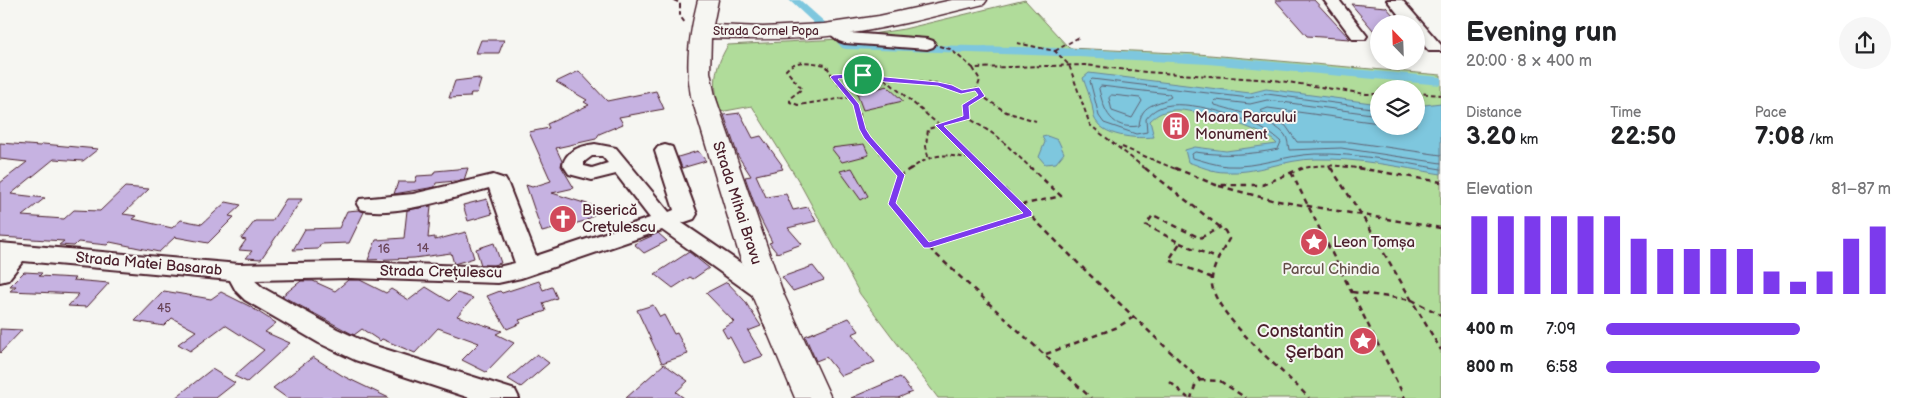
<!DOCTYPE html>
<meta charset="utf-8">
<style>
:root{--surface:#fff;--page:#f6f6f6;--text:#202124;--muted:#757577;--accent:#7c3aed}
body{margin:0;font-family:"Balsamiq Sans",sans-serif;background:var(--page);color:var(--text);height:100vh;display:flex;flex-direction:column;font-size:19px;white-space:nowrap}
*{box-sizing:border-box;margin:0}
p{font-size:16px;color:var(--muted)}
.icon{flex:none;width:28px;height:28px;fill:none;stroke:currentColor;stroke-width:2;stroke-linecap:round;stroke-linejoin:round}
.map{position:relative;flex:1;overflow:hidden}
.details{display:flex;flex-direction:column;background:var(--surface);width:475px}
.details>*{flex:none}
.needle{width:32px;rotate:337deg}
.buttons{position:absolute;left:1370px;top:15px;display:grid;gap:10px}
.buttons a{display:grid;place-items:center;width:55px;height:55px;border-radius:50%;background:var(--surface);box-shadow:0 2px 8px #0003;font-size:25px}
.pin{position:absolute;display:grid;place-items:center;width:42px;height:42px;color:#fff;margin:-21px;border:2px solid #fff;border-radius:50%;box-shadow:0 1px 5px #0007}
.round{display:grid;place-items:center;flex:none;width:52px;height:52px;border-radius:26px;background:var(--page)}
.overview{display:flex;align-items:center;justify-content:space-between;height:85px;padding:0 25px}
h1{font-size:28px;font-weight:800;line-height:38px}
.stats{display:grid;grid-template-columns:repeat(3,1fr);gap:8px;height:85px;padding:5px 25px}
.stats div{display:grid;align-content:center}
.stats b{font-size:25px;font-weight:800}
.stats small{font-size:14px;font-weight:400}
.stats p{font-size:14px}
.chart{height:140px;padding:10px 25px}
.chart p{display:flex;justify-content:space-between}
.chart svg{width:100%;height:90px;margin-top:5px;stroke:var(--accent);stroke-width:6}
ul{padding:0 25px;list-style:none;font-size:16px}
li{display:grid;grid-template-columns:80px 60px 1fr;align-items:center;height:38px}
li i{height:12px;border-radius:6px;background:var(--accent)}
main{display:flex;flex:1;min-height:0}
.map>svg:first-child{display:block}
.green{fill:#b0dc9a;stroke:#7d7e62;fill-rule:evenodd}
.water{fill:#7ec7de;stroke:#698496}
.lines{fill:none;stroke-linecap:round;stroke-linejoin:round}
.shore{stroke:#5f6273;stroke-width:1}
.canal{fill:#7ec7de;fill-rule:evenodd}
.building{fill:#c6b2e1;stroke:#4a1f2b}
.minor-casing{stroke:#4a1f2b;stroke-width:4}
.major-casing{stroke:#4a1f2b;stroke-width:3}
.path-far1{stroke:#4a1f2b;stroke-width:2;stroke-dasharray:4.5 3;stroke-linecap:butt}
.path{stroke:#4a1f2b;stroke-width:2.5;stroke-dasharray:5.5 4.5;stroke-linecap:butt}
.minor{fill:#f6f6f2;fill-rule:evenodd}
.major{fill:#f6f6f2;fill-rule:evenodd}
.route{fill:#7c3aed;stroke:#fff;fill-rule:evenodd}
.labels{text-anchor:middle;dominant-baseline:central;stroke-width:4;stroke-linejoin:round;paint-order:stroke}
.far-street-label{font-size:12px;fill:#4a1f2b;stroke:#f6f6f2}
.number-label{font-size:12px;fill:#694458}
.poi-label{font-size:15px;fill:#4a1f2b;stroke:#f6f6f2;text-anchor:start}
.street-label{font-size:15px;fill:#4a1f2b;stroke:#f6f6f2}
.park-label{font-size:15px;fill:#644e47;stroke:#f6f6f2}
.near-poi-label{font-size:18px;fill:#4a1f2b;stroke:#f6f6f2;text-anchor:end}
</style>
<main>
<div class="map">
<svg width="1441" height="398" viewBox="0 0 1441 398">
<rect width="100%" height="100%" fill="#f6f6f2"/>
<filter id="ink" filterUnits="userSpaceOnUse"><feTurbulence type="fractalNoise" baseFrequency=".02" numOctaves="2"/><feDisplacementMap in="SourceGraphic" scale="10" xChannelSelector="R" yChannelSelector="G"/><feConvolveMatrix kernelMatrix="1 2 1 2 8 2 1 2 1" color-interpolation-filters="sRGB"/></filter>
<g filter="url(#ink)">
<!-- green -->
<path class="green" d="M1025,0L1069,48L1198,54L1441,75V398H938L860,294L798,180L752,106L720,112C713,83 713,71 728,45L840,39L904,29ZM1379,89H1416V126H1379Z"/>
<!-- water -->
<path class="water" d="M1089,73L1250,93L1266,89L1379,104V126H1416V106L1441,103V174C1399,167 1358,158 1316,159C1285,159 1256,174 1225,172C1212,172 1200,166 1188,162L1185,150L1195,147L1226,151L1277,144C1266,129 1193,108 1174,110C1164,111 1157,114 1150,121L1154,137C1137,139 1101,137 1094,117C1093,113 1093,109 1092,105C1090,96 1086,87 1083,78Z
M1047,136L1058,140L1064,153L1056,163L1045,164L1039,157L1045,142L1042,137Z"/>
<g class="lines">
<!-- shore -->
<path class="shore" d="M1101,86L1169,94L1171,97C1155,106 1141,103 1139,126C1111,130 1104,111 1099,89Z
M1112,95L1140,98L1142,101L1132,118L1112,111L1109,98Z
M1379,109L1267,94L1249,98L1092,79L1090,81L1099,116L1104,123L1136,134L1147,132L1146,119C1151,112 1157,108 1165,106C1194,99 1260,121 1281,142L1278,149C1250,155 1223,156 1195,152L1192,154L1193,158C1204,161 1215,165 1227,166C1257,168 1285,155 1315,154C1357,153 1399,162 1441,169
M1379,115L1267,100L1250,104L1216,100L1214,102L1215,105C1232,110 1274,120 1285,135C1288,139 1288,145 1289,150L1341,148L1441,163
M1379,123L1268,108L1260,111L1286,126L1297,142H1351L1441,155"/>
<!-- canal -->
<path class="canal" d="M789,0H800L828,25L830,27L828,29H820Z
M838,33L842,34L849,43L1060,48L1208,56L1441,77V85L1208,64L1060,56L846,49L842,48L832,36Z"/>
</g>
<!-- building -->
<path class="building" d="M1275,0H1314L1350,39L1307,36Z
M1351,4L1386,7L1401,24H1379V37Z
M481,40H504L499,53H476Z
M579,71L607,101L656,91L664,109L619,117L623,124L599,134L596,139L556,148L562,161L561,166L574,188L552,193L597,207L593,216L585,221L542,232L526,185L532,187L551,181L529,132L549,128L547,124L589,105L584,102L587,100L556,82Z
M479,78L478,80H481L477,93H471L470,97L449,98L455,81Z
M887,86L903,101L863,110L857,94Z
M740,113L753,138L761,136L782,165L781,166L783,169L756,175L766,197L786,194L793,210L808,207L816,221L788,228L802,244L777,253L769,243L772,242L758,214L745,177L751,176L738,156L724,115Z
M0,143L40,146L43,144L98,149L83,161L54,159L11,194L45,198L22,216L64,219L74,210L100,211L125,187L149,189L123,214L137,216L133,219L172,228L181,220L202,224L226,202L241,205L229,216L234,217L208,243L175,237L159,252L110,242L107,245L78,242L74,246L59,245L64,241L0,237V183L27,162L0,159Z
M864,144L869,155L842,162L831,148Z
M698,151L706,161L682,168L678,157Z
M468,168L464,180L436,183L435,187L394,194L398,182H415L417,176L433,175L435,171Z
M852,168L868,196L861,200L840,171Z
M286,199H302L261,259L246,258L252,251L239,250L246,240L241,239L255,221H272Z
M487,199L492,214L468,221L463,205Z
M431,206L428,238L435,237V240L466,232L474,258L454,264L451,253L414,258L368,260L376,240L404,238L407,210Z
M359,210L364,212L349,243L321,244L318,249L293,250L305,229L339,228L347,211Z
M658,233L667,241L644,253L634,244Z
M494,243L501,263L493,265H481L476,249Z
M689,252L709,268L693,279L690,277L673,288L655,274Z
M813,266L824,280L793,291L782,277Z
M24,272L42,273L39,276L75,278L73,280L109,283L87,307L68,306L79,294L10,291L16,286H10Z
M348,280H360L386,293L391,289L409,300L426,287L449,301L457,293L473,298L457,316L502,331L496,334L514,343L486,372L462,360L479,343L438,328L415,353L382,339L380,341L362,329L354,335L282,296L301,281H313L335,291Z
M539,281L543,290L552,287L557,298L543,303L546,311L519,320L521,323L507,329L487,296L500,291L502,293Z
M727,282L744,300L761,326L748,331L763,356L744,363L730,337L727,338L722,329L734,322L706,293Z
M164,291L211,299L221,292L249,306L276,323L265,332L290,343L247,382L234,376L264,350L225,325L190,351L178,344L196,331L172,318L164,326L135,321Z
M653,305L660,317L664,315L674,334L677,333L688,354L662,363L637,310Z
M849,318L859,331L852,334L875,362L841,376L826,357L816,361L805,336Z
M0,329L22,330L0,353Z
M537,354L549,363L521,387L508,379Z
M313,357L343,376L389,398H287L273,388Z
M664,364L688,381L676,392L684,398H626Z
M212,369L235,383L216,398H175Z
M900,377L912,392L898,398H851Z"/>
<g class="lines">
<!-- minor casing -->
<g class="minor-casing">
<path id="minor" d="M1324,0H1339L1367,36L1365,39H1353Z
M1387,0H1402L1441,45V51H1429L1416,36V24H1406Z
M833,25L849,33L927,39L933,41L935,44L933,47L927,49L845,43L839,41L825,30L827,27Z
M595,144L616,148L669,212L674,210L655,151L658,147L665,145L672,147L697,214L694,219L682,223L776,287L779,293L776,299L767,302L758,299L662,230L521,278L498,283L351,278L254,280L263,288L337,329L372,345L515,390L519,398H470L355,360L319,343L245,300L236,291L230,280L23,261L8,280L0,282V243L239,264L351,262L498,267L515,263L489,188C456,197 393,218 360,209L357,204L360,199L413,194L493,175L505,179L508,184L536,256L650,218L616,174L592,180L569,174L563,165C566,150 581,146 595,144ZM592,156H602L608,163L592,168L584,166V162Z"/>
</g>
<!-- major casing -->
<g class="major-casing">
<path id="major" d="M698,0H718L713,25L763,27L824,24L879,16L952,0H987L984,4C938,15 892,28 845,34C801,40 756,40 711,38L710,72L715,96L783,293L831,398H795L751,293L691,96C685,63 690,32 698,0Z"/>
</g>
<!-- path-far1 -->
<path class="path-far1" d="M674,0L680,3V16L685,23
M1017,43L1055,51L1069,65L1090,125L1147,170
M939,46L950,49L973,68L1085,65L1146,72L1274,80L1366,94H1379
M1055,51L1081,36
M973,68L980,80L977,89
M833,77L856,104L863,129L868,138L895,170
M885,79L939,125L984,170
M1416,93L1441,95
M851,97L798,105L790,102V98L802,89L786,70C796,58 812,63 826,65L833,77L863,75L950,86L961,92L977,89L982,96
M1122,147L1178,170
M928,157L926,146L928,129L967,117
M1329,166L1331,170
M909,170C935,152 943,154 973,159
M1033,170L998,137L967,117L966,105L982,96L1006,112L1036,121
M1299,170C1318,162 1346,166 1366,170"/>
<!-- path -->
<path class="path" d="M894,168L900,175
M911,168L901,175L892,204L927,246L1091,398
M983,168L1093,278L1200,380L1195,386L1191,398
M1145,168L1225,231L1229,239C1222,252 1210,270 1212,285C1217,318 1285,372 1309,398
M1175,168L1216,185H1262L1302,168
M1331,168L1361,214L1441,350
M1358,168L1441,182
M1291,172L1405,398
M1219,186L1272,200L1441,228
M1021,205L1061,196L1031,168
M1180,243L1219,259
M928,245L1029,214
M1212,278L1169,260L1180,243L1146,225L1153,215L1200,238L1221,227
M1352,292L1412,300L1441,315
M1046,354L1118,327L1135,316
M1200,380L1220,381L1246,398
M1170,382L1188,398"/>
<!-- minor -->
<use href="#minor" class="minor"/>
<!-- major -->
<use href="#major" class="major"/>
</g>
</g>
<!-- route -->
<path class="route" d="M863,73L885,77L938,82L952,85L962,90L979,87L985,96L969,106L970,119L944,126L1032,212V216L930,248H924L888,204L897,176L864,138L859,129L853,105L830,77L833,75ZM863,77L885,82L938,86L961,94L975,91L978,95L962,105L963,116L935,125L1023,213L929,242L896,203L905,175L871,137L866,129L859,104L838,79Z"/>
<!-- icons -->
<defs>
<g id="building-disc" transform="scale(1.4375)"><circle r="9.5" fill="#d1495b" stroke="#f6f6f2"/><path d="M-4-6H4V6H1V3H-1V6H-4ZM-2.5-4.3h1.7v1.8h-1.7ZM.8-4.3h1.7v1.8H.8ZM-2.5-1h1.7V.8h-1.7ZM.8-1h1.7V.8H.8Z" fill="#fff"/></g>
<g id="church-disc" transform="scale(1.4375)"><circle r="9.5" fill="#d1495b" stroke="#f6f6f2"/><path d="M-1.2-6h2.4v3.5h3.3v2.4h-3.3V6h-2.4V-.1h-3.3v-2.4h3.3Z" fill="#fff"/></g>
<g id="sight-disc" transform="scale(1.4375)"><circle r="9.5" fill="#d1495b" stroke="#f6f6f2"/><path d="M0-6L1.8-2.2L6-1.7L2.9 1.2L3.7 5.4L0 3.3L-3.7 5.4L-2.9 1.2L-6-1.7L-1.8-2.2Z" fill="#fff"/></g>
</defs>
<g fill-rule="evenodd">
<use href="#building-disc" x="1176" y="126"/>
<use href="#church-disc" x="563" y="219"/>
<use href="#sight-disc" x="1314" y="242"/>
<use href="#sight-disc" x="1363" y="341"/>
</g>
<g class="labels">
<!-- far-street labels -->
<g class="far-street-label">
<text x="766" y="31">Strada Cornel Popa</text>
</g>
<!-- number labels -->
<g class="number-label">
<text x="423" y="248">14</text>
<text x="384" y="249">16</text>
<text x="164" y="308">45</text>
</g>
<!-- poi labels -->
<g class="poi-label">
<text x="1195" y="117">Moara Parcului<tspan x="1195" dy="17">Monument</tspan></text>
<text x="582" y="210">Biserică<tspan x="582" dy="17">Crețulescu</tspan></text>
<text x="1333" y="242">Leon Tomșa</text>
</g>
<!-- street labels -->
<g class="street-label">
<text transform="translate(737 203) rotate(72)">Strada Mihai Bravu</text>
<text transform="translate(149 264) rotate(5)">Strada Matei Basarab</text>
<text transform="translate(441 272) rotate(1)">Strada Crețulescu</text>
</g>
<!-- park labels -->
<g class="park-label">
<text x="1331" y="269">Parcul Chindia</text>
</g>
<!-- near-poi labels -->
<g class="near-poi-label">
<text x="1344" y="331">Constantin<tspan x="1344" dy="21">Şerban</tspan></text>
</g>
</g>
</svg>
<div class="buttons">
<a><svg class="needle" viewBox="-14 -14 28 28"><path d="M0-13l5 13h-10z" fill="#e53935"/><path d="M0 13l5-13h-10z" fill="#757577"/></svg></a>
<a><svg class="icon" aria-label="layers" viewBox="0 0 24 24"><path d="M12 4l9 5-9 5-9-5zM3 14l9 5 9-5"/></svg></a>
</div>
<div class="pin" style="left:863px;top:75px;background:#1e9e55"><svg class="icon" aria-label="arrive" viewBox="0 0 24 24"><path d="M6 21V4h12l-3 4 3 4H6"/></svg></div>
</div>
<section class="details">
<div class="overview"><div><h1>Evening run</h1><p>20:00 · 8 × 400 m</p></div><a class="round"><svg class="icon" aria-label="share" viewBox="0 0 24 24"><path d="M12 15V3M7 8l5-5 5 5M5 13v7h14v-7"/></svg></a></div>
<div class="stats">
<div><p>Distance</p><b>3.20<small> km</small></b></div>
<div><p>Time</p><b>22:50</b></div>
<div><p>Pace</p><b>7:08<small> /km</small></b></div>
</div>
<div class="chart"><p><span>Elevation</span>81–87 m</p>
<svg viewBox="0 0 160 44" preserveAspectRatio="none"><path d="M5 44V6M15 44V6M25 44V6M35 44V6M45 44V6M55 44V6M65 44V17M75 44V22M85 44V22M95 44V22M105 44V22M115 44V33M125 44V38M135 44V33M145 44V17M155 44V11"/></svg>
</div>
<ul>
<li><b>400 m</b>7:09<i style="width:68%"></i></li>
<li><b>800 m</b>6:58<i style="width:75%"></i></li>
</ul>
</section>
</main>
